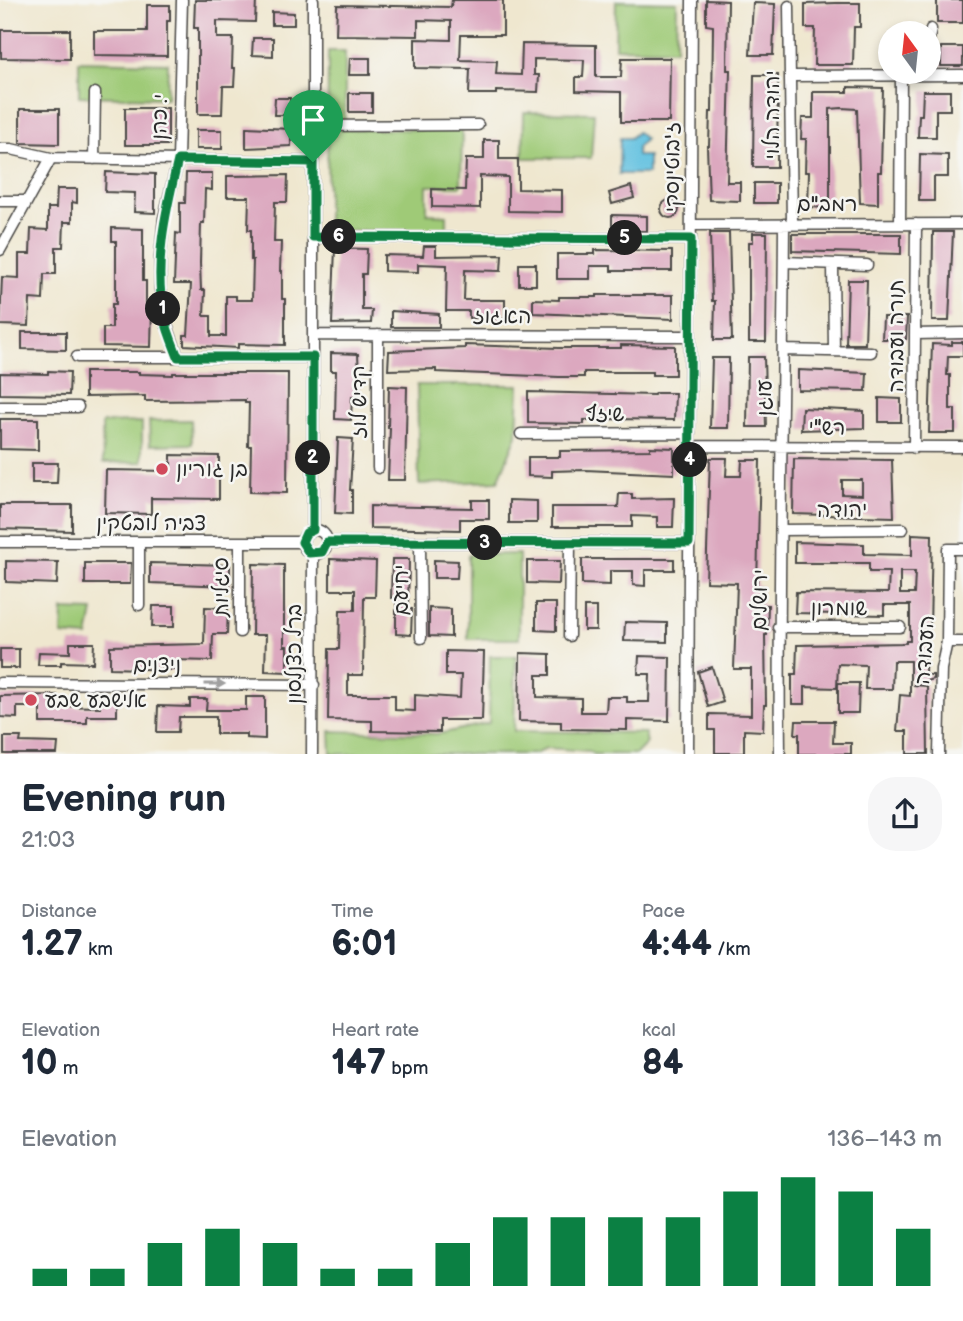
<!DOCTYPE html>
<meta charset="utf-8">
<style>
:root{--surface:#fff;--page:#f6f6f7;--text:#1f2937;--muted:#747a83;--accent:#0b8043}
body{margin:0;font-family:"Balsamiq Sans","Playpen Sans Hebrew",sans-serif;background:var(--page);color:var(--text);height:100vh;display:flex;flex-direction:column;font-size:26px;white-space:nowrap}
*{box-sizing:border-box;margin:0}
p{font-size:23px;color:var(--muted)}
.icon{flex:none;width:38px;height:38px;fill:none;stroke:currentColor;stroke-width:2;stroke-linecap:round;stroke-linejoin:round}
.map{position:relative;height:754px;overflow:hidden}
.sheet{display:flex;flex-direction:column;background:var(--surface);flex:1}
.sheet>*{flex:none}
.needle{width:46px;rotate:345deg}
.buttons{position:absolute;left:878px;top:21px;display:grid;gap:14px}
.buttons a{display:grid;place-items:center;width:63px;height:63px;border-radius:50%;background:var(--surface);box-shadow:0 4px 10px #0003;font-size:35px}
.pin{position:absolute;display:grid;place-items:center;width:60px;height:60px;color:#fff;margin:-72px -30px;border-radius:50% 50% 50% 0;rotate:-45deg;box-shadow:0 0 7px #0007}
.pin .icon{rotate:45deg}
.km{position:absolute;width:35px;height:35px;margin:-18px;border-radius:50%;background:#222;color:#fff;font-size:19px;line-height:35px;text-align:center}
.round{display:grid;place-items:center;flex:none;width:74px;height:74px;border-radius:28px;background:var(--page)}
.overview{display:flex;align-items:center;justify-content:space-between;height:119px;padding:0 21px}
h1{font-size:38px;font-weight:700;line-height:52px}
.figures{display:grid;grid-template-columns:repeat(3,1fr);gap:10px;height:119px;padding:7px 21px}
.figures div{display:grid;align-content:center}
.figures b{font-size:35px;font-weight:700}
.figures small{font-size:19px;font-weight:400}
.figures p{font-size:19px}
.chart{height:196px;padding:14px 21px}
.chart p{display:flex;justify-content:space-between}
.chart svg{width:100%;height:126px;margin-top:7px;stroke:var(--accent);stroke-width:6}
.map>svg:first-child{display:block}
.green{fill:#9fca77;stroke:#657a51;stroke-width:2}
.water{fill:#62c1e0;stroke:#467686;stroke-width:2}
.building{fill:#dca8bf;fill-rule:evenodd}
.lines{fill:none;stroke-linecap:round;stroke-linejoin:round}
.minor-casing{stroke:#484744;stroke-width:13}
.minor{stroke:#fff;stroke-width:10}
.oneway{fill:#a0a0a0}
.route-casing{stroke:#fff;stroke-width:14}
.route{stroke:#0b8043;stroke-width:9}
.poi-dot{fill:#d1495b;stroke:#f6f6f2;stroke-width:2.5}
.labels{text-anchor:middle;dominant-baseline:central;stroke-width:5;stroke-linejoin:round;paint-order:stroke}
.street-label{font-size:21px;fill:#2b2b2b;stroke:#f6f6f2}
.poi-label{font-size:21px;fill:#2b2b2b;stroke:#f6f6f2;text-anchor:start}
</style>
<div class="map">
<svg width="963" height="754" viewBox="0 0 963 754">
<rect width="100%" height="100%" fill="#f6f6f2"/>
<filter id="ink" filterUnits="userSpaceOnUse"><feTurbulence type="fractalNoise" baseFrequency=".0143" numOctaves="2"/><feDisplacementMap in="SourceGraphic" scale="14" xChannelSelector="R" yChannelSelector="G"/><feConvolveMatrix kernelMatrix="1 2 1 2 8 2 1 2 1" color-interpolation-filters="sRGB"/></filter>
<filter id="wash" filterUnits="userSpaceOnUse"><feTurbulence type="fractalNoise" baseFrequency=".00686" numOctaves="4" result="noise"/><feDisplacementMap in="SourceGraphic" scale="28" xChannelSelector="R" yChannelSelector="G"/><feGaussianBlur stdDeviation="1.57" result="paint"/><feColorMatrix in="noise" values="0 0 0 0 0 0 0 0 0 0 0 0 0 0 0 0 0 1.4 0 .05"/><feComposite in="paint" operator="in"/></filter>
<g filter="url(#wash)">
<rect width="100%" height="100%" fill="#efe7cf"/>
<!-- green -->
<path class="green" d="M616,1L677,2L676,49L615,48Z
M328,51H345V129L462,130L461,186H427V214L447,215V231H327Z
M79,61L168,63L167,98L79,96Z
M524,112L594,113L591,158H523Z
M417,385H519L517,435L498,481L419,484Z
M191,420L192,444L150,445L149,421Z
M142,422V462L103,463L102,423Z
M519,554V639H468V555Z
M63,610L93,611L88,637L62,635Z
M490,656H516L514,731L645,733L647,743L636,754H593L589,751L546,748L535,754H331L330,731L439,734L489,723Z"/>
<!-- water -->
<path class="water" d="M637,132L645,139L637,148V156H648V174H619L620,138H630Z"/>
<g id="blocks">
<!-- building -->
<path class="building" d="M195,0H256L255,22L217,21V38H233L232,68H235L234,86H223L222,114H198V28H194Z
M452,0H503V35H461L460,60L497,61L496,74L521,75L522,44L596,45V77H621L622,58H670L669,122H621V92L576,91V77H583L584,60L534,59V75H539L538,92L496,91V94H469L470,69L415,68V39L451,40V21L418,20V36L336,35L337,5L451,7Z
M706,0L728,1L727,70H730L727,182H740V201L709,200L707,146H709L710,112H712L713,26L706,25Z
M937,0H963V23H937Z
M753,3L775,4L773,55H750Z
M836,3H860V27H854L853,65H814L815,28H805V4Z
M147,5H170V21H167V56L94,55V31H147Z
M272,12L294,13V25H272Z
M1,30H70V59L1,58Z
M253,38H273V56L252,55Z
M941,47H963V66H941Z
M350,58H370V75H349Z
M754,75H778L777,167H753Z
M848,87L883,88L881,172H878V204L860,203L857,109L842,108L830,109V208L808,207L809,172H805L806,139H801L802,118H813V92H848Z
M923,91H950V110H936V137H918L919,115H922Z
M349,93H372V112H349Z
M275,98H290V115H274Z
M125,108H168V145H125Z
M20,109H59V144L20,143Z
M246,127L291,129V146L246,148Z
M196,130H222V149H196Z
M484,140H499V159H518V189L562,190V212L508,211V177L480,176V208L432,207V189L465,190L466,159H484Z
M920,154L948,155V177H934V201H919Z
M106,172L155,174V213L134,212L135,193L105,192Z
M186,173H212V190L205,189L204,223H201L200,263L201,290H205L204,316H211V336H226V296H236V300H252L253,260H251V230H248L249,197H227V176L288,175L287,202H275L274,242H281L280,271H282V299H285V345L238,344V348L184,345V335H188L191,284H174L176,233L180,234V203H185Z
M754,183H777V203H754Z
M631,186L634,198L612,204L609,193Z
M57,189H77V203L72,202V222H64L63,247H56V274H44L43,300L30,299L29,326L0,325L2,277L19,278V254H30L31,229L48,230V208H56Z
M661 209a9 9 0 1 1 18 0a9 9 0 1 1-18 0Z
M612,215L647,216V231H612Z
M112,228L143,229V281H146V306H152L151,347L103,346V328H112V304H116V241H112Z
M933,232H953L949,321H932Z
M710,233H729L732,340H714L715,301H712Z
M753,233H767L766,342H749V242H753Z
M792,234H901V254L792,251Z
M424,246H436V256L502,255L501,271L465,270L464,300H505V319L469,318V311H446L447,265L418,264V272L384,271V255L423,256Z
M335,248L367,249L366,274H362V310H372L371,323L332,324Z
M595,250L672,251V271H611V266H590V279H557V254H594Z
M519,264H536V285H519Z
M848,280H867L865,344H846Z
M597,295H673V319L533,313V299L559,300V297H597Z
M391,311L439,314V327H391Z
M883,317H907L906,339H882Z
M22,332H66V350L22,349Z
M952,342H963V356H948L947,375H950V409H955V433H929L932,344L952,345Z
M465,345L559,348H621V345L675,346V375H652V372H584V377H559L436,372V369L388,370L389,351L465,348Z
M331,353L358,354L360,396H352L351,420L335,419L336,371H331Z
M748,357H764L766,427H747Z
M712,358H729L728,428H710Z
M798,370L867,373L866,391L798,390Z
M48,371L70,372L69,395L0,394V373L48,374Z
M85,372H139V374L173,375V373H288L287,493L250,492L251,446H248L249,403H245V400L145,401V396L85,397Z
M389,386L407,387L405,480H388L390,428H388Z
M528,392L654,395L655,393H675L674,420L615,419L584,420V424L528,423Z
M879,398L901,399V422H879Z
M802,408L864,411V428L801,430Z
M0,419H38V450L0,449Z
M338,438L353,439L350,490H352V514L335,513Z
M650,447L674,448V474L585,470L552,471V477L528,476V457H560V451L650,450Z
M171,455L219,456V499L151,498V514L105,513L106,470L171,471Z
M710,458H727L726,476H741L742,460H760L757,586H762L761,605H768L767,635H765L766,705H764L763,731L744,730V753H715V730H709V714L751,715V669H734L737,583L706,582Z
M794,459L892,460L894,517L793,514ZM842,480H862V495L842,494Z
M32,463H58L57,483H32Z
M619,494H632V499L674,498L673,527H657V517L632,516V527H552V507H618Z
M472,500H489V519H460V530L370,528V506L472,508Z
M509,500L537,501V523H509Z
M0,505H72V531L0,529Z
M912,534L932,535L930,629H926L925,675H933V679L913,685L927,686L928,754H907V731H897L900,695L910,696V661H893L892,689H865L866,665L838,664L837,688L805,687V704H792V674H796L797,645L906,643V641H910V605H884V615L795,613L796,592L888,593L889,572H869V563H795V542L864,544V554L912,555ZM900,572H915L914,594H900Z
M330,559L376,561L375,597H364L363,675H348V695H395V710L415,711V695L460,698L461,675H446V651L484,652L482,720H440V732L372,731V721L328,720L329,649H339L340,610H355V590H330Z
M392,559H409L408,609H412L411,635L396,634V598H391Z
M582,559H674V570H645V586L633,585V571H610V585L582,584Z
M434,560L458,561L457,578H434Z
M6,561L58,562L57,584L6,582Z
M527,561H560L559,584L527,583Z
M85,563H131L130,584H85Z
M150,563L230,565V586L150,583Z
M253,564L284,565V646H287V672L265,671L266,635H252Z
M536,603H556V631L536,630Z
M153,606H174V627H152Z
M205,607L228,608L227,634H213L212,661L174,660V670L110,668V646L204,644Z
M584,607H596V630H584Z
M429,608L451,609V637L429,636Z
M625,622L667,623V642L624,641Z
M70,643H94L93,663L61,662V665H38L39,652L70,653Z
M0,649H19V668H0Z
M520,653L550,654V675H537V697L581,698V712H606L607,697H627V702H649L650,674H638L639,656L670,657L669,721L627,720V730L561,729V722L519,721Z
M712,667L723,702L708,707L698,672Z
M838,683H859L858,713H838Z
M57,695L56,706L100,707V695L117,696V716H87V723H40V707H17V718L0,717V696Z
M246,697H265V739L246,738V734H216V717H179L178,732H157L158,706L190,707V699H207L206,710H246Z
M796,721H834L833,743H851V754H799V734H795Z
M4,737H21L20,742L58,743L57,754H4Z"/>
</g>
</g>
<g filter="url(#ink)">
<use href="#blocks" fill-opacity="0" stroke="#484744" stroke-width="2"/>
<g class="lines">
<!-- minor casing -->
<g class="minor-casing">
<path id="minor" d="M313,0V530
M789,6L792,224
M929,39L931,29
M792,76L963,75
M313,126L478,125
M0,149H11L51,158L313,162
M94,159L95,93
M0,201H25
M900,224L901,75
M691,225L963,224
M313,237L691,239
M0,250L51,158
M784,262L867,265
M833,265L834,351
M916,334L963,333
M313,335L690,336
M783,350L871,352
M77,357H313
M178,357L164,317L160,289V258L164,218L178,160L182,0
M0,407H78
M521,434L690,433
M690,446L963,447
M914,448L916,224
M378,468V335
M303 542a12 12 0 1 1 24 0a12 12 0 1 1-24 0Z
M781,530L903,529
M0,542H302
M139,542V605
M327,542L689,543
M420,543L421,638
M778,627H900
M240,632V542
M569,636L570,543
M947,642H963
M0,683L314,685
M312,754L313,554
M688,754L692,0
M780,754C778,577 783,400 784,224
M939,754L941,669L947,642L948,549H963"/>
</g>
<!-- minor -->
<use href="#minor" class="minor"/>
</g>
<!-- one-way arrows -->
<defs><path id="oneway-solid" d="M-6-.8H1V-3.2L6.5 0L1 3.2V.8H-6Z" transform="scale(1.75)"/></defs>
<use class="oneway" href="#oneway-solid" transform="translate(215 684)"/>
</g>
<g class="lines" filter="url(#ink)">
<!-- route casing -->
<g class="route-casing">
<path id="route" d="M178,160L313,162V237L691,239L689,543L327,542L322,552L309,553L302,542L306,533L313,530V357H178C173,344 167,330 164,316C153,264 166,210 178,160Z"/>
</g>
<!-- route -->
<use href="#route" class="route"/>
</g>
<!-- markers -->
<g class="poi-dot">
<circle cx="162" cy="469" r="7"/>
<circle cx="31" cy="700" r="7"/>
</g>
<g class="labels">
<!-- street labels -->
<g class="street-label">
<text transform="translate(772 115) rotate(-90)">יהודה הלוי</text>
<text transform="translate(160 117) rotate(-88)">י. כהן</text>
<text transform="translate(672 167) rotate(-90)">ז'בוטינסקי</text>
<text x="827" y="204">רמב"ם</text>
<text x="502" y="316">האגוז</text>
<text transform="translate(896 336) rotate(-90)">תורה ועבודה</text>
<text transform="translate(764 398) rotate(-90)">עוגן</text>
<text transform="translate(359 402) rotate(-90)">קדיש לוז</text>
<text x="605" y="414">שיזף</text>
<text transform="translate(827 428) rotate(1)">רש"י</text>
<text transform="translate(842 510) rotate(-1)">יהודה</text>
<text x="151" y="523">צביה לובטקין</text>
<text transform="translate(221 587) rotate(-90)">סיגליות</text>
<text transform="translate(401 590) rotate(-90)">יחיעם</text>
<text transform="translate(760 600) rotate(-89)">ירושלים</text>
<text x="839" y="608">שומרון</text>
<text transform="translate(925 650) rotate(-86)">העבודה</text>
<text transform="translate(294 654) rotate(-90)">ברל כצנלסון</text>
<text x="157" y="665">ניצנים</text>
</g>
<!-- poi labels -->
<g class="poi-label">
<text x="176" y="469">בן גוריון</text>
<text x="45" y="700">אלישבע שבע</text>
</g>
</g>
</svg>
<div class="buttons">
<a><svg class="needle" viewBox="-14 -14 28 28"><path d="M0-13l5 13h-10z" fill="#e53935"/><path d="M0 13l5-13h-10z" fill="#747a83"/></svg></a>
</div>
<div class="pin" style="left:313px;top:162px;background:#1e9e55"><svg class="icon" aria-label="arrive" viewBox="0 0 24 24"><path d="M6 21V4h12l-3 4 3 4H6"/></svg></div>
<b class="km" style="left:163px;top:309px">1</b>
<b class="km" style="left:313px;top:458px">2</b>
<b class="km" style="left:485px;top:543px">3</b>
<b class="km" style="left:690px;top:460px">4</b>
<b class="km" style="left:625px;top:238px">5</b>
<b class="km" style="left:339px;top:237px">6</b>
</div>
<section class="sheet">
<div class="overview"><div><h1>Evening run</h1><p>21:03</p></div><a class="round"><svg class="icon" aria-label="share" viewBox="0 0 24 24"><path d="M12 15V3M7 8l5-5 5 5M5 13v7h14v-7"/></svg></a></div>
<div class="figures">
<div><p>Distance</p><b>1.27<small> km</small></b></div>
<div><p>Time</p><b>6:01</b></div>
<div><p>Pace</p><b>4:44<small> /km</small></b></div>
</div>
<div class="figures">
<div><p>Elevation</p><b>10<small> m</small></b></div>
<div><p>Heart rate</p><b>147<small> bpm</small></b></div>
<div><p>kcal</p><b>84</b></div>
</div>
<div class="chart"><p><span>Elevation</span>136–143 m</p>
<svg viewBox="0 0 160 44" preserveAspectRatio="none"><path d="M5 44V38M15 44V38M25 44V29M35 44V24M45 44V29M55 44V38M65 44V38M75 44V29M85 44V20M95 44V20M105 44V20M115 44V20M125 44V11M135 44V6M145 44V11M155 44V24"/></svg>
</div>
</section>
